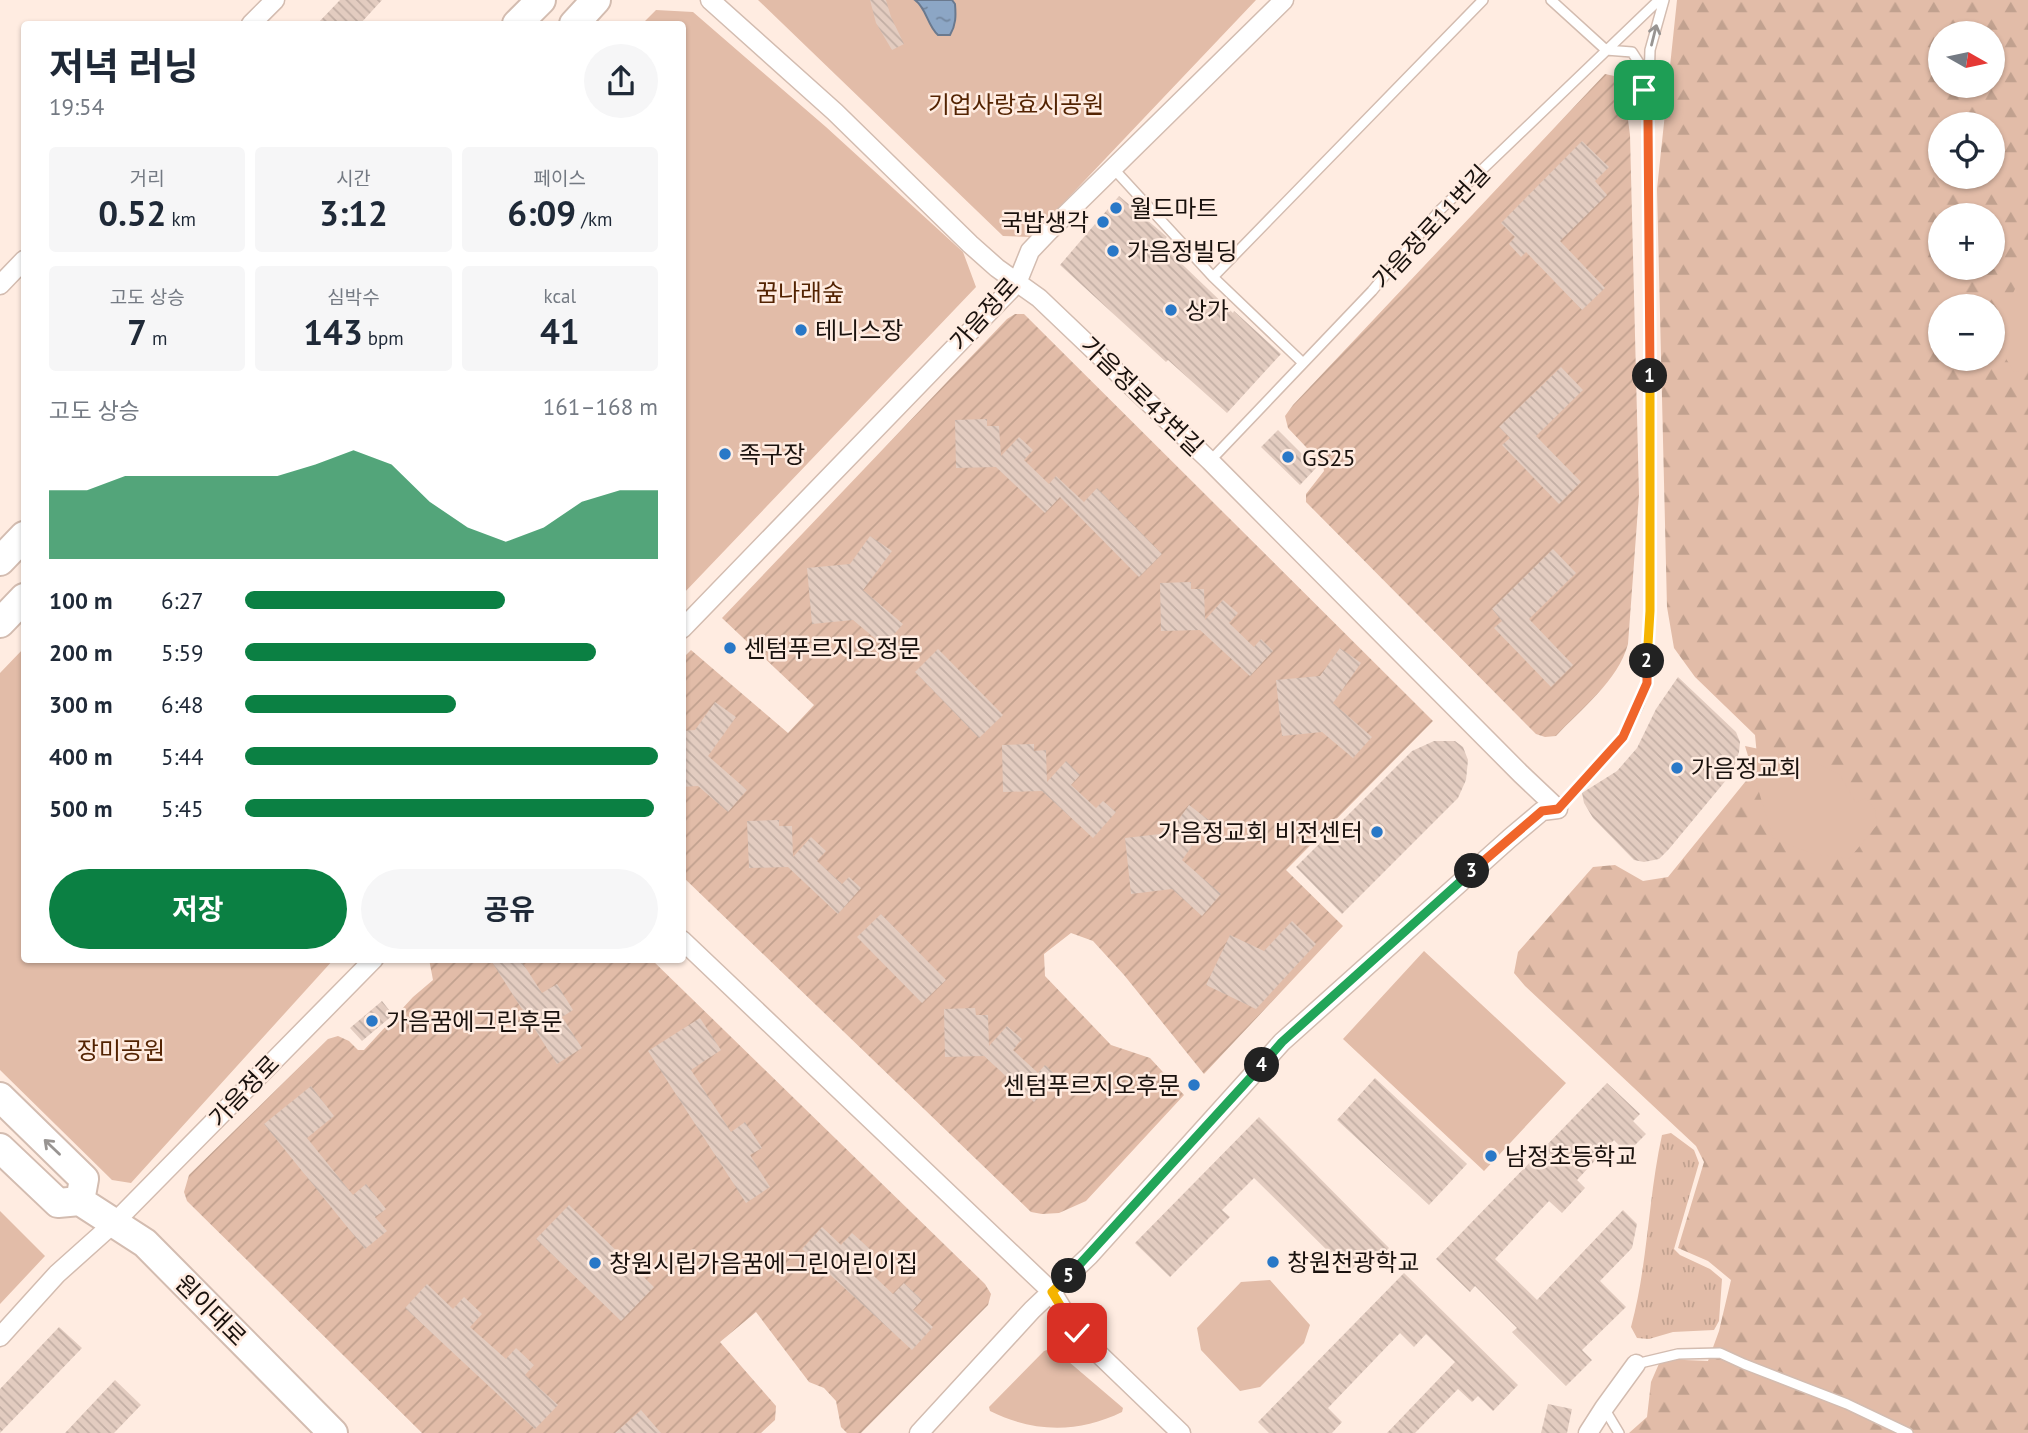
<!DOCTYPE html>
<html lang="ko">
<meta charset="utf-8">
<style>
:root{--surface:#fff;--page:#f6f6f7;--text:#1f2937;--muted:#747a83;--accent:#0b8043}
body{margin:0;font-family:"PT Sans","Noto Sans KR",sans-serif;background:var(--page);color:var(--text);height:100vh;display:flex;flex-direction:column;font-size:26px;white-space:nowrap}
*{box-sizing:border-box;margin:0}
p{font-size:23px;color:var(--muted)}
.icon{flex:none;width:38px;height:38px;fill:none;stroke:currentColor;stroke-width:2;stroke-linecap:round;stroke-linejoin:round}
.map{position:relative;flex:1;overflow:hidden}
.panel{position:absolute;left:21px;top:21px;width:665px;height:942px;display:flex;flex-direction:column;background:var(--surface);border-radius:7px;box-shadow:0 2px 5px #0004}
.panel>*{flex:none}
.needle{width:46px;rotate:99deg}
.tools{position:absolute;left:1928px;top:21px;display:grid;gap:14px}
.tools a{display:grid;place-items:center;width:77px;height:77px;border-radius:50%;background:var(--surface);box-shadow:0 2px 5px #0004;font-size:35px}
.pin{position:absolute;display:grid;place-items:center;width:60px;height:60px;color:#fff;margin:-30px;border-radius:14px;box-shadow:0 4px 10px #0006}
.km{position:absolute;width:35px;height:35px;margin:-18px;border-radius:50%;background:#222;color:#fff;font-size:19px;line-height:35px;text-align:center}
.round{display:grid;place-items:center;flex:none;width:74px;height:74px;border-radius:37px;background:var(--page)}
.overview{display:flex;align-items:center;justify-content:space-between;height:119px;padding:0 28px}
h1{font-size:38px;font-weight:700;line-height:52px}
.metrics{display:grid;grid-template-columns:repeat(3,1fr);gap:10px;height:119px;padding:7px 28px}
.metrics div{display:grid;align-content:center;border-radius:7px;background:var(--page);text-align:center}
.metrics b{font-size:35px;font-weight:700}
.metrics small{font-size:19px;font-weight:400}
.metrics p{font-size:19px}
.chart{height:196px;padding:14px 28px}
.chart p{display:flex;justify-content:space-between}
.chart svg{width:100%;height:126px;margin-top:7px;fill:var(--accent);opacity:.7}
.button{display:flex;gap:14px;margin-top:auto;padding:14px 28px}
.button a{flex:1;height:80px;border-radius:42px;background:var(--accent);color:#fff;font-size:28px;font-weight:700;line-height:80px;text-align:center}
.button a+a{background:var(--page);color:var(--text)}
ul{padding:0 28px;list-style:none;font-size:23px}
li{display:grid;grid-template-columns:112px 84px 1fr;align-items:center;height:52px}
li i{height:18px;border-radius:9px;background:var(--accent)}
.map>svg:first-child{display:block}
.grass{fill:url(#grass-tufts)}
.forest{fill:url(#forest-firs);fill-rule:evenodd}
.park{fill:#e2bca8}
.garden{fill:url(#garden-furrows)}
.water{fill:url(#water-ripples);stroke:#6a798e;stroke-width:2}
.building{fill:url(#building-back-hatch)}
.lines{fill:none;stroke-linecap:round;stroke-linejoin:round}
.lane-casing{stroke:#d3bcb0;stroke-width:12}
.street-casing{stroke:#d3bcb0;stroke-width:21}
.primary-casing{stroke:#d3bcb0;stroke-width:32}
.lane{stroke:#fff;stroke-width:9}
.street{stroke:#fff;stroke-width:18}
.primary{stroke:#fff;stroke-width:28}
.oneway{stroke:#989492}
.split-1-casing{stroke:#fff;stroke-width:14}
.split-2-casing{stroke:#fff;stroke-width:14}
.split-3-casing{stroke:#fff;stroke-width:14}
.split-4-casing{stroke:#fff;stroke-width:14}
.split-5-casing{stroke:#fff;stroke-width:14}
.split-6-casing{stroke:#fff;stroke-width:14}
.split-1{stroke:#f0652b;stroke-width:9}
.split-2{stroke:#f5b400;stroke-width:9}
.split-3{stroke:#f0652b;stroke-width:9}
.split-4{stroke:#22a559;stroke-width:9}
.split-5{stroke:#22a559;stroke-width:9}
.split-6{stroke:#f5b400;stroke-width:9}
.poi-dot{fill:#2978c7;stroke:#ffece1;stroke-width:2.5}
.labels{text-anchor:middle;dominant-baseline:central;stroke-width:5;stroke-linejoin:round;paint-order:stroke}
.park-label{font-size:24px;fill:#532302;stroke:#ffece1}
.poi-label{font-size:24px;fill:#19110d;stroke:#ffece1;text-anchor:start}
.street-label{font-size:24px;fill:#19110d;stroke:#ffece1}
</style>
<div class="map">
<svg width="2028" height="1433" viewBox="0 0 2028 1433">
<defs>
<pattern id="grass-tufts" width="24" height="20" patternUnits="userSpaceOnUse" patternTransform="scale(1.75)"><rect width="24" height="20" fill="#e2bca8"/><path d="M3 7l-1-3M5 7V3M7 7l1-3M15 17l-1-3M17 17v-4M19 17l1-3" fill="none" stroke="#c1a18f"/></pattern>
<pattern id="forest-firs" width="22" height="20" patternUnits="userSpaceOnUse" patternTransform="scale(1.75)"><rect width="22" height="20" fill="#e2bca8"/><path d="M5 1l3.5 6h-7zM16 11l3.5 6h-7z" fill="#c1a18f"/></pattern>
<pattern id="garden-furrows" width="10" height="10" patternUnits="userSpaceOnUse" patternTransform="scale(1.75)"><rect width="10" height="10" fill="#e2bca8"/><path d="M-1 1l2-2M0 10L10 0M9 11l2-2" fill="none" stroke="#c1a18f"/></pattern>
<pattern id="water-ripples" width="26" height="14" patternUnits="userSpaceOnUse" patternTransform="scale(1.75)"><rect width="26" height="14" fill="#8ca6c5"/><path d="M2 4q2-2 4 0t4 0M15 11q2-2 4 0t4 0" fill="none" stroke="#72869e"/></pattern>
<pattern id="building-back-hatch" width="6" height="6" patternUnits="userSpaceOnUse" patternTransform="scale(1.75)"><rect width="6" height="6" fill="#e3ccc0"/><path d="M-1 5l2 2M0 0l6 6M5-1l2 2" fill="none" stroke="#c2aea4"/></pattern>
</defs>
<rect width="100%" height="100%" fill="#ffece1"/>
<!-- grass -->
<path class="grass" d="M1671,1133L1694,1150L1699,1163L1674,1249L1680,1255L1710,1269L1722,1279L1719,1321L1714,1330L1673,1332L1649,1339L1637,1338L1631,1327C1648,1264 1648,1199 1662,1135Z"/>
<!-- forest -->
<path class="forest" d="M1677,0H2028V1433H1629L1647,1417L1651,1382L1661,1359L1708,1361L1719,1331L1731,1280L1708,1261L1678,1248L1704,1162L1696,1146L1525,986L1514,973L1518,952L1593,867L1615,865L1643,881L1668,877L1758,766L1755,735L1695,677L1674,648L1667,607L1657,189ZM1941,33H1993V86H1941ZM1941,124H1993V177H1941ZM1941,215H1993V268H1941ZM1941,306H1993V359H1941Z"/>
<!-- park -->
<path class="park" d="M758,0H1256L1031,237L1003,236Z
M656,10L693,12L826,127L963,252L976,287L683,594L682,24H642Z
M2028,263V371L2014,372L1998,345L2009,301Z
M24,648V959H334L131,1183L112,1180L0,1070V673Z
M1745,746L1810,760L1840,775L1856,803L1866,798L1875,810L1877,825L1849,859L1814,854L1773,838Z
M1424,951L1566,1083L1484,1171L1343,1039Z
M0,1211L45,1256L0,1304Z
M1270,1280L1310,1325L1304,1343L1260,1387L1240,1391L1201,1350L1197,1328L1241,1282Z
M1050,1349L1055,1350L1123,1408L1122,1412C1079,1433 1034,1433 990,1411L989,1407L1044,1351Z"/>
<!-- garden -->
<path class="garden" d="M1605,74L1619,77L1624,89L1630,135L1639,495L1628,644C1618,681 1581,709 1556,736L1545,737L1536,734L1306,502V494L1324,471L1323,465L1288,428L1285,416L1293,405Z
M1015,314H1024L1433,721L1286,870L1343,926L1204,1074L1124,975L1093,941L1071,933L1044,954L1045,976L1111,1045L1150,1058L1184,1095L1086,1201L1059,1213L1042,1214L1031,1212L683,877L682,659L691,650L788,733L814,705L722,618L1007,319Z
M429,959H651L985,1284L991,1294L988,1305L861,1433H847L841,1427L836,1401L824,1388L809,1382L756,1312L720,1342L776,1406L775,1420L761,1433H422L187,1201L184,1192L189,1175L328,1039L338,1036L349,1041L358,1050H364L413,997L433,980Z"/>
<!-- water -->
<path class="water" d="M915,0H952L955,4C956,16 956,25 950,35H938C927,25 927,9 915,0Z"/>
<!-- building -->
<path class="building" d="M340,0H382L360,24H317Z
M870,0H886L891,17L904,44L892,50L876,23Z
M1582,141L1609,167L1595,181L1607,195L1560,241L1605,288L1582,310L1526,252L1521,257L1509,244L1515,237L1501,223Z
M1119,196L1167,237L1161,244L1233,313L1234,311L1281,354L1227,413L1168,360L1166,362L1060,265Z
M1561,367L1583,390L1536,436L1581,482L1559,504L1502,445L1510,438L1499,427Z
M987,419V426H999L1001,456L1019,437L1033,450L1024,460L1049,484L1056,476L1084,502L1097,488L1162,554L1139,577L1060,497L1045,513L996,467L956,468L955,420Z
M1278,430L1316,468L1300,485L1261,447Z
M870,536L892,551L863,590L903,624L884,646L853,620L812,624L807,568L850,564Z
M1553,549L1576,573L1529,619L1573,665L1551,687L1494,628L1502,621L1492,609Z
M1191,582V589H1204L1205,620L1223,600L1238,613L1229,623L1254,647L1261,639L1273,651L1250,676L1200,630L1161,631L1160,583Z
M1340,648L1361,663L1333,703L1372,737L1353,758L1322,732L1282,736L1276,680L1320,676Z
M938,649L1003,715L979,738L915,672Z
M1678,677L1736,732L1740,742L1739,752L1732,773L1669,849L1659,859L1644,862L1634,860L1593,818L1584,803L1582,793L1617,771L1637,748L1656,709Z
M715,702L736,717L708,756L747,790L728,812L698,786L682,787V731L695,730Z
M1434,741H1455L1463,747L1468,760L1466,780L1458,798L1342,914L1296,867L1412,751Z
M1034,744V751L1046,750L1047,782L1066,761L1080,775L1071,785L1096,808L1103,801L1116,812L1093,838L1042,791L1003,792L1002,745Z
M1189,805L1210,821L1182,860L1221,894L1202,916L1172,889L1131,894L1125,838L1169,833Z
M779,820V826H792L793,857L811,837L826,851L817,861L842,884L849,877L861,888L838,914L788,867L749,868L747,821Z
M881,914L946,980L922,1003L857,937Z
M1292,921L1316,944L1256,1009L1206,985L1230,935L1264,951Z
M490,959H520L542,993L557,984L573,1010L562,1017L582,1048L557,1064Z
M382,1001L393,1015L362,1041L350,1028Z
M975,1008L976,1015H988L989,1046L1007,1026L1022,1039L1013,1050L1038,1073L1045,1065L1058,1077L1034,1102L984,1056L945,1057L944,1009Z
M700,1018L721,1050L691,1070L731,1132L745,1122L762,1148L750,1155L770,1187L746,1203L648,1051Z
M1375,1078L1467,1164L1429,1205L1337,1120Z
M1607,1083L1640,1114L1633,1121L1646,1134L1627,1153L1614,1140L1577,1180L1585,1188L1562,1213L1549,1201L1495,1259L1537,1300L1623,1210L1637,1224L1632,1248L1600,1281L1626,1307L1582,1350L1592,1360L1566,1386L1512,1332L1517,1328L1475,1286L1470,1292L1436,1259Z
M311,1086L334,1116L307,1138L353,1195L366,1184L386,1209L375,1217L387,1231L365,1249L264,1124Z
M1259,1117L1389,1248L1367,1270L1359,1262L1349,1272L1254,1178L1222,1210L1230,1217L1170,1277L1135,1243Z
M569,1205L654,1287L621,1321L536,1239Z
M822,1227L841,1245L852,1233L870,1249L858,1261L893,1294L904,1283L922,1300L913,1310L933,1327L912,1350L802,1249Z
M1404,1273L1518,1385L1493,1411L1478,1396L1472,1402L1458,1389L1415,1433H1387L1455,1362L1426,1334L1414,1347L1400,1333L1328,1408L1342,1422L1332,1433H1269L1258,1422Z
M427,1284L453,1309L464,1297L482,1314L470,1327L506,1359L516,1348L534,1365L525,1375L558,1405L535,1429L405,1308Z
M59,1327L82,1348L0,1433V1389Z
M115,1380L141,1405L114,1433H65Z
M1548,1404L1572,1409L1567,1433H1541Z
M641,1410L661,1433H615Z"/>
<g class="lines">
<!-- lane casing -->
<g class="lane-casing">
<path id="lane" d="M1551,0L1606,50L1632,52L1641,66L1645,97
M1112,167L1213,277L1303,363
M1213,277L1483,0
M1210,461L1372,291L1439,211L1659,0
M1558,809L1623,737L1638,706L1647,683L1650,611L1648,119L1650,50L1664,0
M1636,1364L1678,1354L1720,1353L1744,1364L1847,1404L1908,1433
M1604,1408L1619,1433"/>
</g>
<!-- street casing -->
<g class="street-casing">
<path id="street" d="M710,0L835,112L970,244L997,268L1039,298L1210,461L1521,774L1558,809
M251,24L275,0
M0,285L24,260
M682,629L1017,283L1030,251L1048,232L1284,0
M682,940L1052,1292L1077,1333L1181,1433
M0,1337L57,1274L114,1223L374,959
M919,1433L1032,1310L1089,1256L1282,1042L1510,838L1542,811L1558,809
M1588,1433L1604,1408L1636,1364"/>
</g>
<!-- primary casing -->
<g class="primary-casing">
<path id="primary" d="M517,24L541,0
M574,24L596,0
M0,561L24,536
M0,623L24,598
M0,1097L84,1179L80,1201
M0,1148L58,1203L80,1201L145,1243L333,1433"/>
</g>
<!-- lane -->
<use href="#lane" class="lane"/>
<!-- street -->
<use href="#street" class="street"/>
<!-- primary -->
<use href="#primary" class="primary"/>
</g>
<!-- one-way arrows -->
<defs><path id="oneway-shaft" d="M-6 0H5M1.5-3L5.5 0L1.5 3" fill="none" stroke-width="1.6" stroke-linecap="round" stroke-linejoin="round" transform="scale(1.75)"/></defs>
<g class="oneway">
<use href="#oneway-shaft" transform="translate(1654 35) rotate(-76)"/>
<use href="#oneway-shaft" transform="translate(52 1147) rotate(-136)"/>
</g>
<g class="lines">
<!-- split-1 casing -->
<g class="split-1-casing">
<path id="split-1" d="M1644,90L1648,119L1650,376"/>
</g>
<!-- split-2 casing -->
<g class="split-2-casing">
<path id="split-2" d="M1647,661L1650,611V376"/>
</g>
<!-- split-3 casing -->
<g class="split-3-casing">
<path id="split-3" d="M1472,871L1542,811L1558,809L1623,737L1647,683V661"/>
</g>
<!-- split-4 casing -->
<g class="split-4-casing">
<path id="split-4" d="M1262,1065L1282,1042L1472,871"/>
</g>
<!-- split-5 casing -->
<g class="split-5-casing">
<path id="split-5" d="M1069,1276L1262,1065"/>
</g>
<!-- split-6 casing -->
<g class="split-6-casing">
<path id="split-6" d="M1069,1276L1052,1292L1077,1333"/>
</g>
<!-- split-1 -->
<use href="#split-1" class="split-1"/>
<!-- split-2 -->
<use href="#split-2" class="split-2"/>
<!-- split-3 -->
<use href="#split-3" class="split-3"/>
<!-- split-4 -->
<use href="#split-4" class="split-4"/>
<!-- split-5 -->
<use href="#split-5" class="split-5"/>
<!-- split-6 -->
<use href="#split-6" class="split-6"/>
</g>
<!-- markers -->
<g class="poi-dot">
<circle cx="1116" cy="208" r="7"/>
<circle cx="1103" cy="222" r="7"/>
<circle cx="1113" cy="251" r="7"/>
<circle cx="1171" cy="310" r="7"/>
<circle cx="801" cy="330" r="7"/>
<circle cx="725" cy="454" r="7"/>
<circle cx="1288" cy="457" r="7"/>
<circle cx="730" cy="648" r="7"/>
<circle cx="1677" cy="768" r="7"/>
<circle cx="1377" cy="832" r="7"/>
<circle cx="372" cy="1021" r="7"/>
<circle cx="1194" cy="1085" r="7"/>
<circle cx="1491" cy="1156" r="7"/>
<circle cx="1273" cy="1262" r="7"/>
<circle cx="595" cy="1263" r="7"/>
</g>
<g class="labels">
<!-- park labels -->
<g class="park-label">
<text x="1016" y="104">기업사랑효시공원</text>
<text x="800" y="292">꿈나래숲</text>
<text x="121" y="1050">장미공원</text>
</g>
<!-- poi labels -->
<g class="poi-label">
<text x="1130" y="208">월드마트</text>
<text x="1089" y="222" text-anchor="end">국밥생각</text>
<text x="1127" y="251">가음정빌딩</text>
<text x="1185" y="310">상가</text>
<text x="815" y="330">테니스장</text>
<text x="739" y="454">족구장</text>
<text x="1302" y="457">GS25</text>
<text x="744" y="648">센텀푸르지오정문</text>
<text x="1691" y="768">가음정교회</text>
<text x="1363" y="832" text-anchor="end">가음정교회 비전센터</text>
<text x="386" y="1021">가음꿈에그린후문</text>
<text x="1180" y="1085" text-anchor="end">센텀푸르지오후문</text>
<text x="1505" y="1156">남정초등학교</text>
<text x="1287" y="1262">창원천광학교</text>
<text x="609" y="1263">창원시립가음꿈에그린어린이집</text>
</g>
<!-- street labels -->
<g class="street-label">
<text transform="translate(1431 227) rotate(-47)">가음정로11번길</text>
<text transform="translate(984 314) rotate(-48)">가음정로</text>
<text transform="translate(1142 396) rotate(44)">가음정로43번길</text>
<text transform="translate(244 1091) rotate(-46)">가음정로</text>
<text transform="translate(211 1310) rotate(45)">원이대로</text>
</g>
</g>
</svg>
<div class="tools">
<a><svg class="needle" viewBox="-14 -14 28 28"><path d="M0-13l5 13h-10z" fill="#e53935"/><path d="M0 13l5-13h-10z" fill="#747a83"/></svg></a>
<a><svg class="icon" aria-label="locate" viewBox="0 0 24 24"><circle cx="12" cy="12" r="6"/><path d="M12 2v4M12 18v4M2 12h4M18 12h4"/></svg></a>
<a>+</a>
<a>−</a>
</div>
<div class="pin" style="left:1644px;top:90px;background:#1e9e55"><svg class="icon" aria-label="arrive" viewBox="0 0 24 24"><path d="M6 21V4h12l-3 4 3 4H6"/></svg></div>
<div class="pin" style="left:1077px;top:1333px;background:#d93025"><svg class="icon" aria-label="check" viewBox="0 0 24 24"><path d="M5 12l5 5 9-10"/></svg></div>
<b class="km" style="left:1650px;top:376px">1</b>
<b class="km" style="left:1647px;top:661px">2</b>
<b class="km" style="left:1472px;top:871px">3</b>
<b class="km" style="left:1262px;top:1065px">4</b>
<b class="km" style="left:1069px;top:1276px">5</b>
<section class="panel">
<div class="overview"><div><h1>저녁 러닝</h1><p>19:54</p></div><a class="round"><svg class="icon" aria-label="share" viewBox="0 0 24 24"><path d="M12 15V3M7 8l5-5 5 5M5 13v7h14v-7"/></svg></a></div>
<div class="metrics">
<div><p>거리</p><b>0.52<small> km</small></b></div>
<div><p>시간</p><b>3:12</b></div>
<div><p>페이스</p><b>6:09<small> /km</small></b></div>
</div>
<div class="metrics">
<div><p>고도 상승</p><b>7<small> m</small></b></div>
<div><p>심박수</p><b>143<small> bpm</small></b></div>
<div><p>kcal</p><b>41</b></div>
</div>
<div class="chart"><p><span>고도 상승</span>161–168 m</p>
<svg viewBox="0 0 160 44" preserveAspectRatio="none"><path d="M0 44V20L10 20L20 15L30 15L40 15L50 15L60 15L70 11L80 6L90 11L100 24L110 33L120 38L130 33L140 24L150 20L160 20V44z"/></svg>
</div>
<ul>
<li><b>100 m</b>6:27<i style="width:63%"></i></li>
<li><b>200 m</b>5:59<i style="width:85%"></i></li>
<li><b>300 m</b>6:48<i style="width:51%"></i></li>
<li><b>400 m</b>5:44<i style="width:100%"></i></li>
<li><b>500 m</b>5:45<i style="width:99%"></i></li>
</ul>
<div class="button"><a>저장</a><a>공유</a></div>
</section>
</div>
